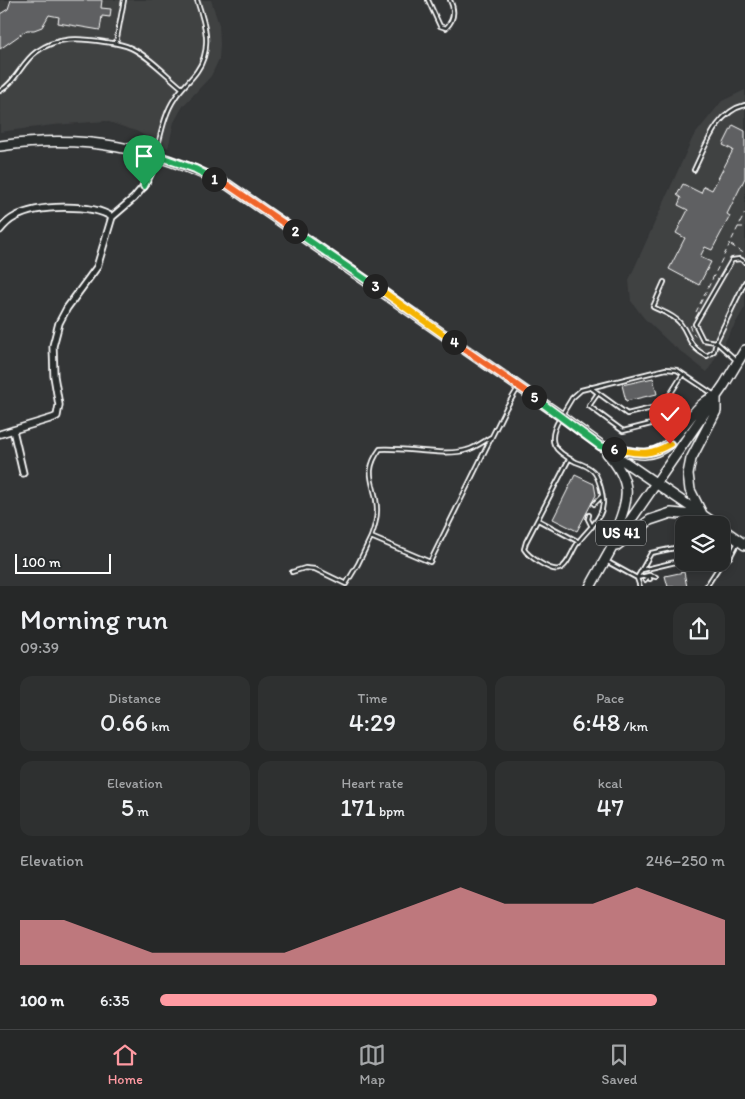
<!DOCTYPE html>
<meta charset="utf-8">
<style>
:root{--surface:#262828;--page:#2e3030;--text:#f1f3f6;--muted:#a4a6a8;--line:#424445;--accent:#ff9aa2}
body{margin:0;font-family:Itim,sans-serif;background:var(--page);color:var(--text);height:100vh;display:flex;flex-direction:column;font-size:19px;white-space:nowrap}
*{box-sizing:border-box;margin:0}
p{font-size:16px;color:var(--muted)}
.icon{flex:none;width:28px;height:28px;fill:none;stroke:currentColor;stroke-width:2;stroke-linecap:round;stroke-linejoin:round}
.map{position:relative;height:586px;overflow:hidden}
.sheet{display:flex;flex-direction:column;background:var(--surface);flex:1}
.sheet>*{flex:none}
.buttons{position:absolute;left:675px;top:516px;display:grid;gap:10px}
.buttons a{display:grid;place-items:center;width:55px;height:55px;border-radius:10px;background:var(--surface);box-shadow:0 2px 8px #0003,0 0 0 1px var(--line);font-size:25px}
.scale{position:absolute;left:15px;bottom:12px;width:96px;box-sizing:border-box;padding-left:5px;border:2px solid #fff;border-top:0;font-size:14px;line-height:18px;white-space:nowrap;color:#fff;-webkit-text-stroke:4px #2a2d2e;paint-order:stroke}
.pin{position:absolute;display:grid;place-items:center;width:42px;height:42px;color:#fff;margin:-51px -21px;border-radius:50% 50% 50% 0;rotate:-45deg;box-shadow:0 0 5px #0007}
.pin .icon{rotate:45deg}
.km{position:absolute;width:25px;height:25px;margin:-12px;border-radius:50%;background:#222;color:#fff;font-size:14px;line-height:25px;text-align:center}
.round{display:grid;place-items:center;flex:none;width:52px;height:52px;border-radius:15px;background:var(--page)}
.head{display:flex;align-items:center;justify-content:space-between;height:85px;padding:0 20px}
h1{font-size:28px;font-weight:600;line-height:38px}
.stats{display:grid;grid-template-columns:repeat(3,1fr);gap:8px;height:85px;padding:5px 20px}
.stats div{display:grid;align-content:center;border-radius:12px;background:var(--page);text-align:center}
.stats b{font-size:25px;font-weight:600}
.stats small{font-size:14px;font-weight:400}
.stats p{font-size:14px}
.chart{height:140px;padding:10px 20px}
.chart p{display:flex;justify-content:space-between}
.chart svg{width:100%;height:90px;margin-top:5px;fill:var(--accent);opacity:.7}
ul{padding:0 20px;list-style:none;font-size:16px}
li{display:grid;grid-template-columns:80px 60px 1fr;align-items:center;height:38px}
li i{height:12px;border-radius:6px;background:var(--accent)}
.dock{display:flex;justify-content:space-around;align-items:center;height:70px;border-top:1px solid var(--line);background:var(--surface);font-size:14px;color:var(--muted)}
.dock a{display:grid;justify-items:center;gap:2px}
.dock .on{color:var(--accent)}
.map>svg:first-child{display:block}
.built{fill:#404243}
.building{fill:#5f6162;stroke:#fff}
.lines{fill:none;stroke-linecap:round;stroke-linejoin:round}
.lane-casing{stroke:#fff;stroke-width:6}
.street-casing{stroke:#fff;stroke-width:9}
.primary-casing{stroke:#fff;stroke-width:12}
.path{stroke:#fff;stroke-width:1;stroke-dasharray:5 4;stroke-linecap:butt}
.lane{stroke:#2a2d2e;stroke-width:2.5}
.street{stroke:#2a2d2e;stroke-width:5.5}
.primary{stroke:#2a2d2e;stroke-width:9}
.split-1-casing{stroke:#fff;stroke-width:10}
.split-2-casing{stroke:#fff;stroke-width:10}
.split-3-casing{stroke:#fff;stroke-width:10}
.split-4-casing{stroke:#fff;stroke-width:10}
.split-5-casing{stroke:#fff;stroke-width:10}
.split-6-casing{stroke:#fff;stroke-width:10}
.split-7-casing{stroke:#fff;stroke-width:10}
.split-1{stroke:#22a559;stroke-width:6}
.split-2{stroke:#f0652b;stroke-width:6}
.split-3{stroke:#22a559;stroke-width:6}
.split-4{stroke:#f5b400;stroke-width:6}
.split-5{stroke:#f0652b;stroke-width:6}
.split-6{stroke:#22a559;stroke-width:6}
.split-7{stroke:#f5b400;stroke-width:6}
.labels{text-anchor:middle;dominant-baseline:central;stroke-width:4;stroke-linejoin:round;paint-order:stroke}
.shield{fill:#2a2d2e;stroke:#bfc0c0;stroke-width:1}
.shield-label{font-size:15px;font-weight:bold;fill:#fff}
</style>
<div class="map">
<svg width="745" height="587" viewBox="0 0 745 587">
<rect width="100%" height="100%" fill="#333536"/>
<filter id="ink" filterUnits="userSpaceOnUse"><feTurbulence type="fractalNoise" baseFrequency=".02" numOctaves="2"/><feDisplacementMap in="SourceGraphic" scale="10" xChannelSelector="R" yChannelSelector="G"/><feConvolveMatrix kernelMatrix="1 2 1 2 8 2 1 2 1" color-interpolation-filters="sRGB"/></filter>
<g filter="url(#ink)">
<!-- built -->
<path class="built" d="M0,0H211L219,25L220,44L219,59L211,76L183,106L174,122L168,148L136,131L106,121L53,125L0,132Z
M745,90V307L707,372L670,343L644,318L631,301L629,280L693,137L722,101Z"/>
<!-- building -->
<path class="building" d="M11,0H102L101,8L111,9L110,17L102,16L100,30L58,23L59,17L49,15L42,27L34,30H27L0,49V14L8,9Z
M733,125L745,131V178L727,214L730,216L712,250L705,247L700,257L711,262L699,285L669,269L685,238L676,233L688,210L678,205L681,198L677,195L683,184L701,193L704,186L712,190L733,150L723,145Z
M653,378L657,394L626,401L622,385Z
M575,475L594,484L596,495L577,531L553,519Z
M684,572L687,587H668L665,576Z"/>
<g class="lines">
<!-- lane casing -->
<g class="lane-casing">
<path id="lane" d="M428,0L440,26L446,28C454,20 455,10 450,0
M116,43L124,0
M0,91C16,82 21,63 36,52C58,36 80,38 105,42C114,43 123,44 131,48C150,57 166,75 182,88
M156,153C161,135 164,114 175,98C181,88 191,80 197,71C213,48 205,24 197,0
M694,170C706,146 716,112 745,105
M664,282L653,307C661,311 674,315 680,323C691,337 687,346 707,356L714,351L716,342L745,282
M736,360L716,342L703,340L695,324L732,260L740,259L745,262
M590,387L598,393
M660,406L663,421L623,431L589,406L598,393L627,414L660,406L666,401L683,374
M563,413L572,398L581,390L666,369L677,370L713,394
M560,418C546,441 553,451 576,462C582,464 588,466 593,471C599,477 603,494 603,503C602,521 585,531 577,544C572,551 568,566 559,569C551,572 528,556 524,549L526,542L569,459
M491,437C484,441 475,448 467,450C445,457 405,447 380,449C361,475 377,484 377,510C377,519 374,529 371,537L430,562L506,408L518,388
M594,504L602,496
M589,515L588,519L592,527
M538,520L579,542
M606,561L637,578L651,553L684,546
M713,562L719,567L730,557L738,542
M642,570L684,560
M292,572L305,568L315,569L346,584L358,564L371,537
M645,580L649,575L656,577
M640,587L637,578L649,575L650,579
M706,587L719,567"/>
</g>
<!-- street casing -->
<g class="street-casing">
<path id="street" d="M0,230C4,225 9,220 15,217C37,205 91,203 112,217
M13,430L23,473
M0,434L53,418L57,416L59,405L54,376L53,346L59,323L67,308L97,267L112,217L134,198L144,186L150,173L155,155"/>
</g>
<!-- primary casing -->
<g class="primary-casing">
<path id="primary" d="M0,146C86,133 151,148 228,185L561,416C611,454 665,489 717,525
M605,447C618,449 631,454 644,454C676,452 683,418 705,402C708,399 712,398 716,396
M607,453C636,486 627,500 614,537
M702,514L690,490L688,474L691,459L716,411V396
M721,528L745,545
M616,546L650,520L671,513L703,516
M590,587L614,544L724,385L745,350"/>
</g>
<!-- path -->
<path class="path" d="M738,227H745
M731,245L745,254
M696,312L745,213
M691,325L690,328L697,339"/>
<!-- lane -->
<use href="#lane" class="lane"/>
<!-- street -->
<use href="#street" class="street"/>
<!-- primary -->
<use href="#primary" class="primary"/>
</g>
</g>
<g class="lines" filter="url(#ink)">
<!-- split-1 casing -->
<g class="split-1-casing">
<path id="split-1" d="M144,186L150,173L155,155L195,169L214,179"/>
</g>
<!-- split-2 casing -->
<g class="split-2-casing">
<path id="split-2" d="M214,179L228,185L295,231"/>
</g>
<!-- split-3 casing -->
<g class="split-3-casing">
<path id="split-3" d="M295,231L375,286"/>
</g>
<!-- split-4 casing -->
<g class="split-4-casing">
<path id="split-4" d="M375,286L454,342"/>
</g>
<!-- split-5 casing -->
<g class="split-5-casing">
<path id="split-5" d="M454,342L534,397"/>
</g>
<!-- split-6 casing -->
<g class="split-6-casing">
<path id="split-6" d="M534,397L600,446L614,449"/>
</g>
<!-- split-7 casing -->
<g class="split-7-casing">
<path id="split-7" d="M614,449C638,453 648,457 670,444"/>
</g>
<!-- split-1 -->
<use href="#split-1" class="split-1"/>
<!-- split-2 -->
<use href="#split-2" class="split-2"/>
<!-- split-3 -->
<use href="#split-3" class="split-3"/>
<!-- split-4 -->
<use href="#split-4" class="split-4"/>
<!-- split-5 -->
<use href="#split-5" class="split-5"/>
<!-- split-6 -->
<use href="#split-6" class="split-6"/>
<!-- split-7 -->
<use href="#split-7" class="split-7"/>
</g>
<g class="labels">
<!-- shield labels -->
<rect class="shield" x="596" y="520.5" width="50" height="25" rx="4"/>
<g class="shield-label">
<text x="621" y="533">US 41</text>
</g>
</g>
</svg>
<div class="buttons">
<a><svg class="icon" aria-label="layers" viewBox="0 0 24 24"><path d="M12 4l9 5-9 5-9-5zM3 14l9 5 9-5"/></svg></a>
</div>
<div class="scale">100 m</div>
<div class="pin" style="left:144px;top:186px;background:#1e9e55"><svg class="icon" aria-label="arrive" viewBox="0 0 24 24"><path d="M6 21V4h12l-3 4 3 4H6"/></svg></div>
<div class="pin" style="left:670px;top:444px;background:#d93025"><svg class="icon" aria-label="check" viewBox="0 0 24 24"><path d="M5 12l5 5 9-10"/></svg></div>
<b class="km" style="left:214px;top:179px">1</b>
<b class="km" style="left:295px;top:231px">2</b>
<b class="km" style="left:375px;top:286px">3</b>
<b class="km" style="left:454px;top:342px">4</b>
<b class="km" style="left:534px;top:397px">5</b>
<b class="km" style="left:614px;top:449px">6</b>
</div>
<section class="sheet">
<div class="head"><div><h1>Morning run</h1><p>09:39</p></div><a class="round"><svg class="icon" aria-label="share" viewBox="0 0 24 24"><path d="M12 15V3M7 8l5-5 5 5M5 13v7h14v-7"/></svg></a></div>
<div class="stats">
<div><p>Distance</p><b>0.66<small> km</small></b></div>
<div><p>Time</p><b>4:29</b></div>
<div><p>Pace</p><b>6:48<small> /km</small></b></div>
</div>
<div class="stats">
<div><p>Elevation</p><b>5<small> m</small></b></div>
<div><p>Heart rate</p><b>171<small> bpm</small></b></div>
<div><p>kcal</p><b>47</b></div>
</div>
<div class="chart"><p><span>Elevation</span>246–250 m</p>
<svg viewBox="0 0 160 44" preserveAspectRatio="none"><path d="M0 44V22L10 22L20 30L30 38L40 38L50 38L60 38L70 30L80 22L90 14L100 6L110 14L120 14L130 14L140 6L150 14L160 22V44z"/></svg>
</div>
<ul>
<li><b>100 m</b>6:35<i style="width:88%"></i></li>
</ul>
</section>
<nav class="dock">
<a class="on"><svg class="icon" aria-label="home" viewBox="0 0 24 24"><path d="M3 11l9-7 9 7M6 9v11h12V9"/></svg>Home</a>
<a><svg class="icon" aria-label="map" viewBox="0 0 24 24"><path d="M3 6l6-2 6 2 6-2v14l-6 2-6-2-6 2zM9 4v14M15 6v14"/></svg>Map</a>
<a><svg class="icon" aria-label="saved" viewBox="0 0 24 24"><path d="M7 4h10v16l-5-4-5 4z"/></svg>Saved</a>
</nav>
